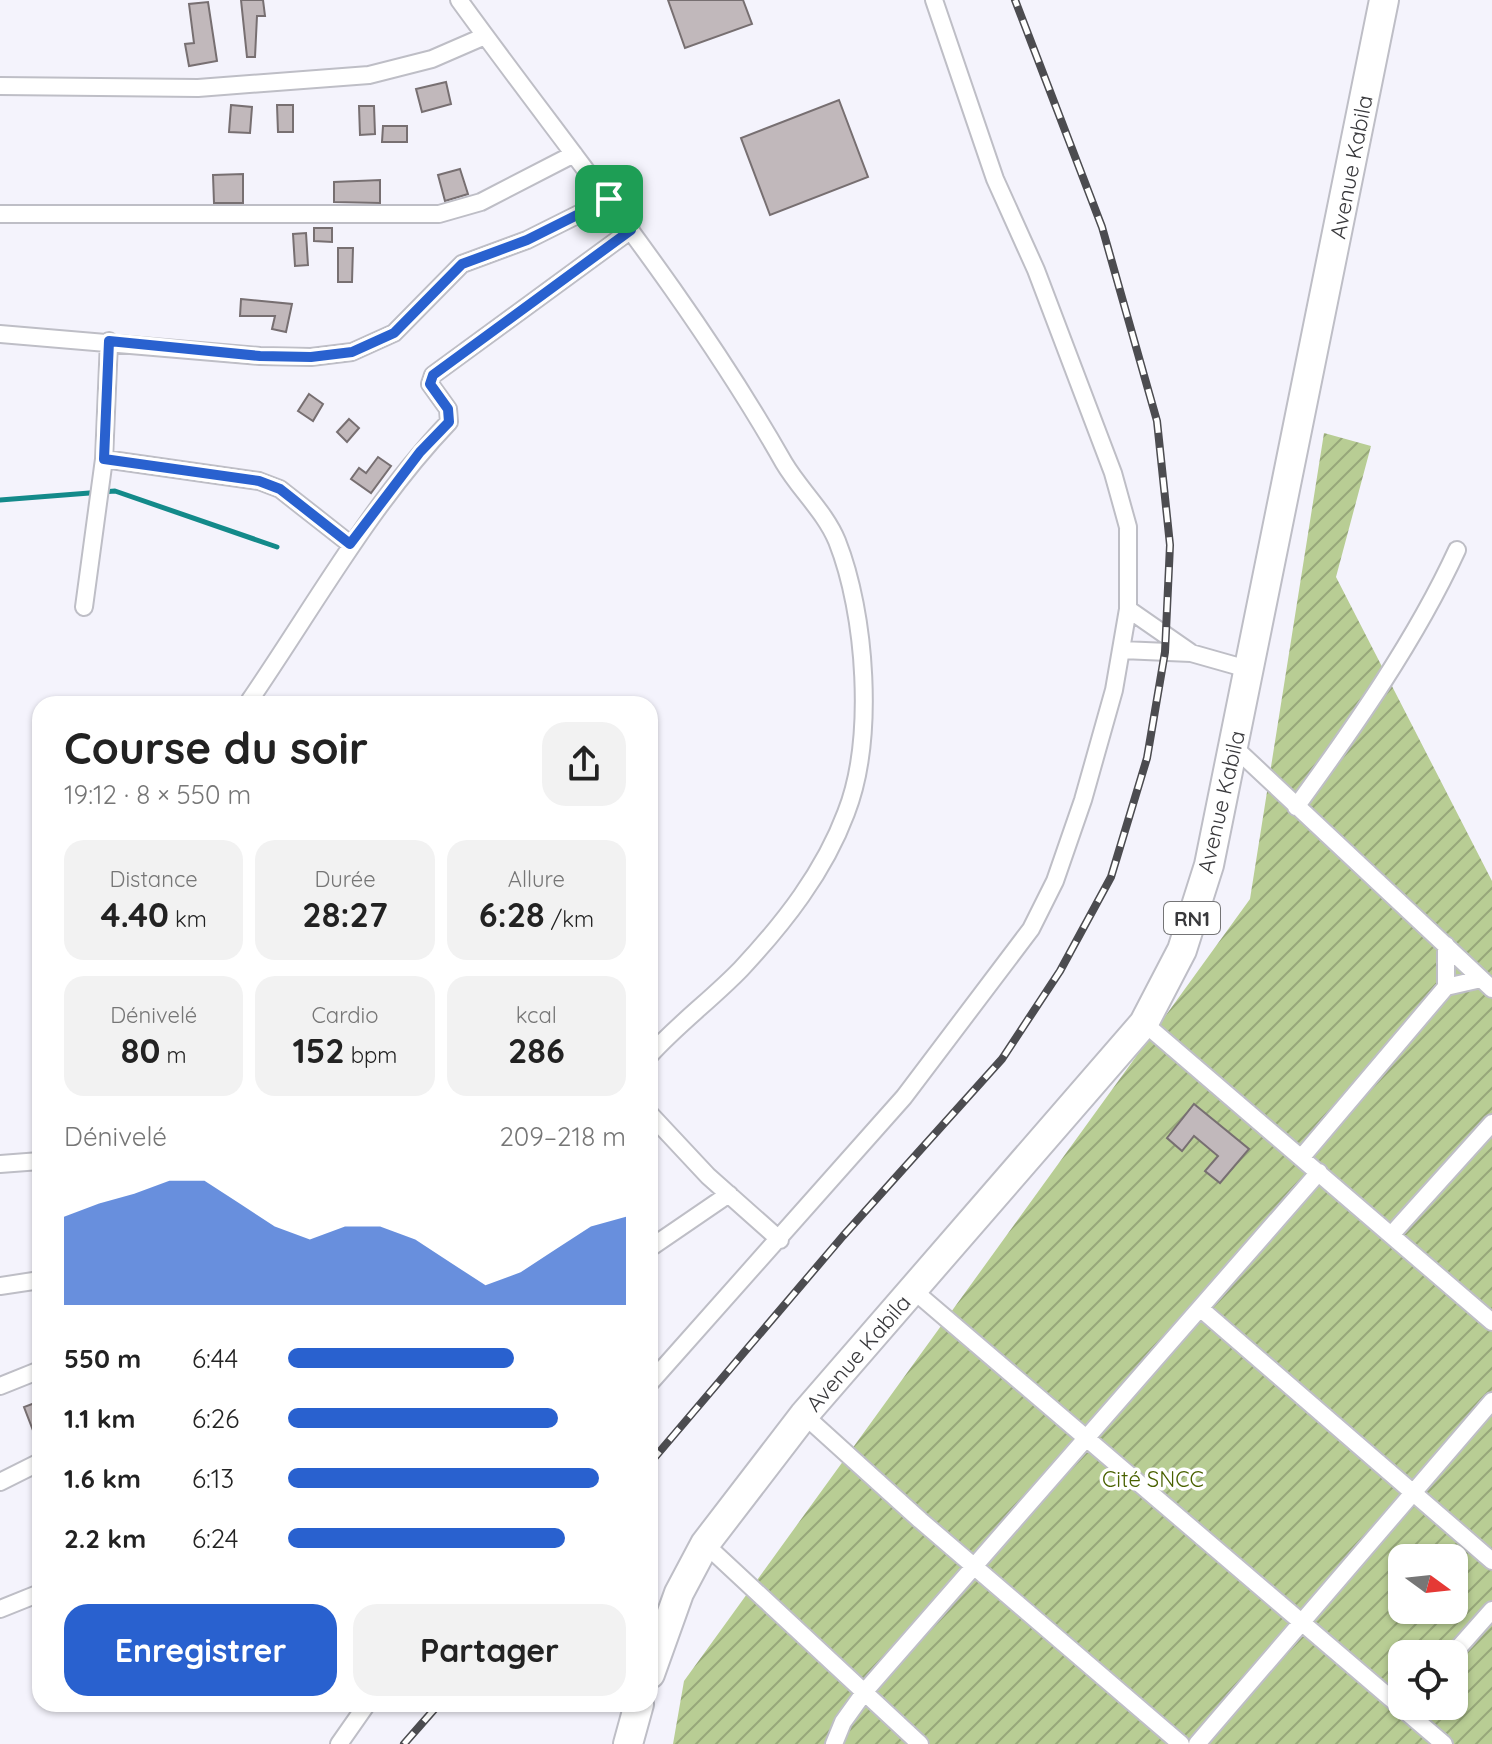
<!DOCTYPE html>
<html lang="fr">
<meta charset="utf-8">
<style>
:root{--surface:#fff;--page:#f2f2f2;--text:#222;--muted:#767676;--accent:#2961cf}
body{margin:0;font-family:Quicksand,sans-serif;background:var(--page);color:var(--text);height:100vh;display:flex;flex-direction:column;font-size:30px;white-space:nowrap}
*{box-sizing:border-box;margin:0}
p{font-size:26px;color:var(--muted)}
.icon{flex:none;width:44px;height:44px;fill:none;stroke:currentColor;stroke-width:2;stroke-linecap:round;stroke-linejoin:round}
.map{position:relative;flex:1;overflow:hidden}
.drawer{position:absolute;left:32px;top:696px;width:626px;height:1016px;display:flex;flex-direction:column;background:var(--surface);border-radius:24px;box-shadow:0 2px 6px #0004}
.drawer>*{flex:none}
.needle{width:52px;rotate:105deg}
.buttons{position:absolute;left:1388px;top:1544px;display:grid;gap:16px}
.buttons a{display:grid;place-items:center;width:80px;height:80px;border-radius:16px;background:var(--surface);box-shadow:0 2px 6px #0004;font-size:40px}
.pin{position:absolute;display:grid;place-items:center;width:68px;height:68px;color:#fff;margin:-34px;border-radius:16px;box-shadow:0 4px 12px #0006}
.round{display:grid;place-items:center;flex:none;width:84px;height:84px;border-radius:24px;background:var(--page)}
.headline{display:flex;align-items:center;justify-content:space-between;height:136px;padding:0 32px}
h1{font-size:44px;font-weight:800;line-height:60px}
.stats{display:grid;grid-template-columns:repeat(3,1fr);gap:12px;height:136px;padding:8px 32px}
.stats div{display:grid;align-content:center;border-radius:20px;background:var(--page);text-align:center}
.stats b{font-size:34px;font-weight:800}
.stats small{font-size:22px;font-weight:400}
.stats p{font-size:22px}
.chart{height:224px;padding:16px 32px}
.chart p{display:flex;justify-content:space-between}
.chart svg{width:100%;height:144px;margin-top:8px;fill:var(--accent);opacity:.7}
.primary-button{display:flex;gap:16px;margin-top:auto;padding:16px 32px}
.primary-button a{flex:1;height:92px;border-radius:24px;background:var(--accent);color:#fff;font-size:32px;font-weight:800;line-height:92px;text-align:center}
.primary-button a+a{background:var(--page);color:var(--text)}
ul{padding:0 32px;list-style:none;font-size:26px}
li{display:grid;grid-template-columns:128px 96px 1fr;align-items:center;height:60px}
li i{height:20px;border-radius:10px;background:var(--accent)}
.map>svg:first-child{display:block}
.garden{fill:url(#garden-furrows);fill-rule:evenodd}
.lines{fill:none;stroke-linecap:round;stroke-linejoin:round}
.stream{stroke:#138a8a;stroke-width:5}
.building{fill:#c1b8bb;stroke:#776f71;stroke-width:2}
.minor-casing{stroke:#bebec6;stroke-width:20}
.trunk-casing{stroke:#bebec6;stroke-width:32}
.minor{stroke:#fff;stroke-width:16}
.trunk{stroke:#fff;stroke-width:28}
.rail-casing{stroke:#4c4c50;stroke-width:8}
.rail{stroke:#fff;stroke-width:5;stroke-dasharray:15;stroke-linecap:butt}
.route-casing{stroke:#fff;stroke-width:16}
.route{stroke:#2961cf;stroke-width:10}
.labels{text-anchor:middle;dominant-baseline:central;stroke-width:7;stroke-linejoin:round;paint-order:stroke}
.shield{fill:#fff;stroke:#747476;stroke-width:2}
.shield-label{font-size:20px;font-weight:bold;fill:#39393c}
.street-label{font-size:22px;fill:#39393c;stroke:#fff}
.park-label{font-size:22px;fill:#496100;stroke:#fff}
</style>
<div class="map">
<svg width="1492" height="1744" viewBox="0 0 1492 1744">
<defs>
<pattern id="garden-furrows" width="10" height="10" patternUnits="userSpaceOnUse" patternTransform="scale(2)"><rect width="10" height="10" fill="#b8cd94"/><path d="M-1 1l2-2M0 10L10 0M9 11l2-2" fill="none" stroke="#97a77a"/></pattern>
</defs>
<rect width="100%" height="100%" fill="#f4f3fc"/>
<!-- garden -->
<path class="garden" d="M1324,433L1371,446L1336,577L1492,881V1744H673L684,1681L1250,899ZM1402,1558H1454V1610H1402ZM1402,1654H1454V1706H1402Z"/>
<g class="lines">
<!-- stream -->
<path class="stream" d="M0,500L115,491L277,547"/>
</g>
<!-- building -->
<path class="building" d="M241,0H263L265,16H257L255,57H247Z
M668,0H743L752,24L685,48Z
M208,2L217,61L189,66L185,44L194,43L189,4Z
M446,82L451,104L422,112L416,89Z
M839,100L868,177L770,215L741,138Z
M231,105L252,107L250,133L229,132Z
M277,105H293V132H278Z
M359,106H374L375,134L360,135Z
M383,126H407V142H382Z
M460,169L468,194L445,201L438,175Z
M243,174V203H214L213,175Z
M380,180V203L334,202V182Z
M314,228H332V242L314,241Z
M306,233L308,265L295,266L293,234Z
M338,248H353L352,282H338Z
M241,299L292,304L286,332L272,329L275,316H240Z
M309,394L323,404L313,421L298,411Z
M349,419L359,428L347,442L337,432Z
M378,457L391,466L371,493L351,479L359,468L366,473Z
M1194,1104L1249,1149L1220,1183L1205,1171L1218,1156L1194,1136L1182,1151L1167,1138Z
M40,1401V1445L39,1446L24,1407Z"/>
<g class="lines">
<!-- minor casing -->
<g class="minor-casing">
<path id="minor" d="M459,0C570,153 691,299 784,463C800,490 825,512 837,541C866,614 875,739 846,813C824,872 784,923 741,969C712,999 678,1024 650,1055
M0,86L198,88L369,75L432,59L485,36
M0,214H439L481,202L574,154
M0,334L260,356L311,357L352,352L394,333L462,264L527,240L609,199
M104,459L259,481L280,489L350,544
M84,607L104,459L109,341
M1128,609L1190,652
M1122,650L1191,653L1251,670
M250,700C315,605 370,505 449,422L448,409L430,384L433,375L631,230
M1234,747L1492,989
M1296,807C1355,726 1415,641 1457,550
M1446,987L1481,979
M1144,1023L1492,1322
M650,1114L708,1176L780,1240
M1301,1158L1446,987V945
M0,1164L40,1161
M1391,1235L1492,1123
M650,1248L729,1194
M0,1286L40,1280
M913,1290L1444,1744
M1201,1309L1492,1561
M650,1383L904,1097L1031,929L1055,881L1083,800L1114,690L1128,609V527L1113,473L1036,270L995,179L934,0
M0,1386L40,1370
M804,1415L920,1520L1181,1744
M0,1482L40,1462
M705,1544L920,1744
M0,1609L40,1593
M1453,1654L1492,1610
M339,1744L367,1704
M834,1744L843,1722L866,1690L1319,1172
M1197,1744L1492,1401"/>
</g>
<!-- trunk casing -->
<g class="trunk-casing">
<path id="trunk" d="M650,1674L679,1593L705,1544L804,1415L1144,1023L1182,950L1209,865L1384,0
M628,1744L639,1704"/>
</g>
<!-- minor -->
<use href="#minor" class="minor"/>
<!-- trunk -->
<use href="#trunk" class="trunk"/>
<!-- rail casing -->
<g class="rail-casing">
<path id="rail" d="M650,1463L843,1236L1002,1059L1060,971L1111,877L1147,758L1165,652L1170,545L1157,421L1102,227L1015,0
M404,1744L439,1704"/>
</g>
<!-- rail -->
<use href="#rail" class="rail"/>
</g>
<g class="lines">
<!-- route casing -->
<g class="route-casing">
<path id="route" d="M609,199L631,230L433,375L430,384L448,409L449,422L420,452L350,544L280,489L259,481L104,459L109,341L260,356L311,357L352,352L394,333L462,264L527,240Z"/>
</g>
<!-- route -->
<use href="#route" class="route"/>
</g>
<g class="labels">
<!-- shield labels -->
<rect class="shield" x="1164" y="902" width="56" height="32" rx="6"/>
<g class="shield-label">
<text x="1192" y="918">RN1</text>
</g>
<!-- street labels -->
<g class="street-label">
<text transform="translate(1351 167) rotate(-79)">Avenue Kabila</text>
<text transform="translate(1221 802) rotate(-77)">Avenue Kabila</text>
<text transform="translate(858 1353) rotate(-49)">Avenue Kabila</text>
</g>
<!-- park labels -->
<g class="park-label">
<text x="1153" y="1479">Cité SNCC</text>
</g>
</g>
</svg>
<div class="buttons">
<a><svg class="needle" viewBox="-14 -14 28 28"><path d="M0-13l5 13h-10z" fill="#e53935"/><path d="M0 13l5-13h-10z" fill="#767676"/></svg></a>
<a><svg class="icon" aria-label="locate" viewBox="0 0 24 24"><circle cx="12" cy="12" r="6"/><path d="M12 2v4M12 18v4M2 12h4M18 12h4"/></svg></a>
</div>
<div class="pin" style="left:609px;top:199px;background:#1e9e55"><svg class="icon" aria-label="arrive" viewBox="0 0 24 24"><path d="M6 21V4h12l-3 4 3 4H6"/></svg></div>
<section class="drawer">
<div class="headline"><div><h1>Course du soir</h1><p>19:12 · 8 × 550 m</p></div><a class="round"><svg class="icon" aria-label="share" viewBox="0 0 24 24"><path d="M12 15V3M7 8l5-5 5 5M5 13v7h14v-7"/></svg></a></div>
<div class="stats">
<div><p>Distance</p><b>4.40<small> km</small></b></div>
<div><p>Durée</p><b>28:27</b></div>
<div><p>Allure</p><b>6:28<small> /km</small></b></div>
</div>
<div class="stats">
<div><p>Dénivelé</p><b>80<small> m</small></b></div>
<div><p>Cardio</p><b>152<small> bpm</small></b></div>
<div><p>kcal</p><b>286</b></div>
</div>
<div class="chart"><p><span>Dénivelé</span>209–218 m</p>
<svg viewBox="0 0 160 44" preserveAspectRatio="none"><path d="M0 44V17L10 13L20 10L30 6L40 6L50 13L60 20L70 24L80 20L90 20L100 24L110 31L120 38L130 34L140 27L150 20L160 17V44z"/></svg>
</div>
<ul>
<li><b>550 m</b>6:44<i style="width:67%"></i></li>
<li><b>1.1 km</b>6:26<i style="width:80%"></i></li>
<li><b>1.6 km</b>6:13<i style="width:92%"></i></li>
<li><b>2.2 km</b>6:24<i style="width:82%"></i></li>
</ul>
<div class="primary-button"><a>Enregistrer</a><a>Partager</a></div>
</section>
</div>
